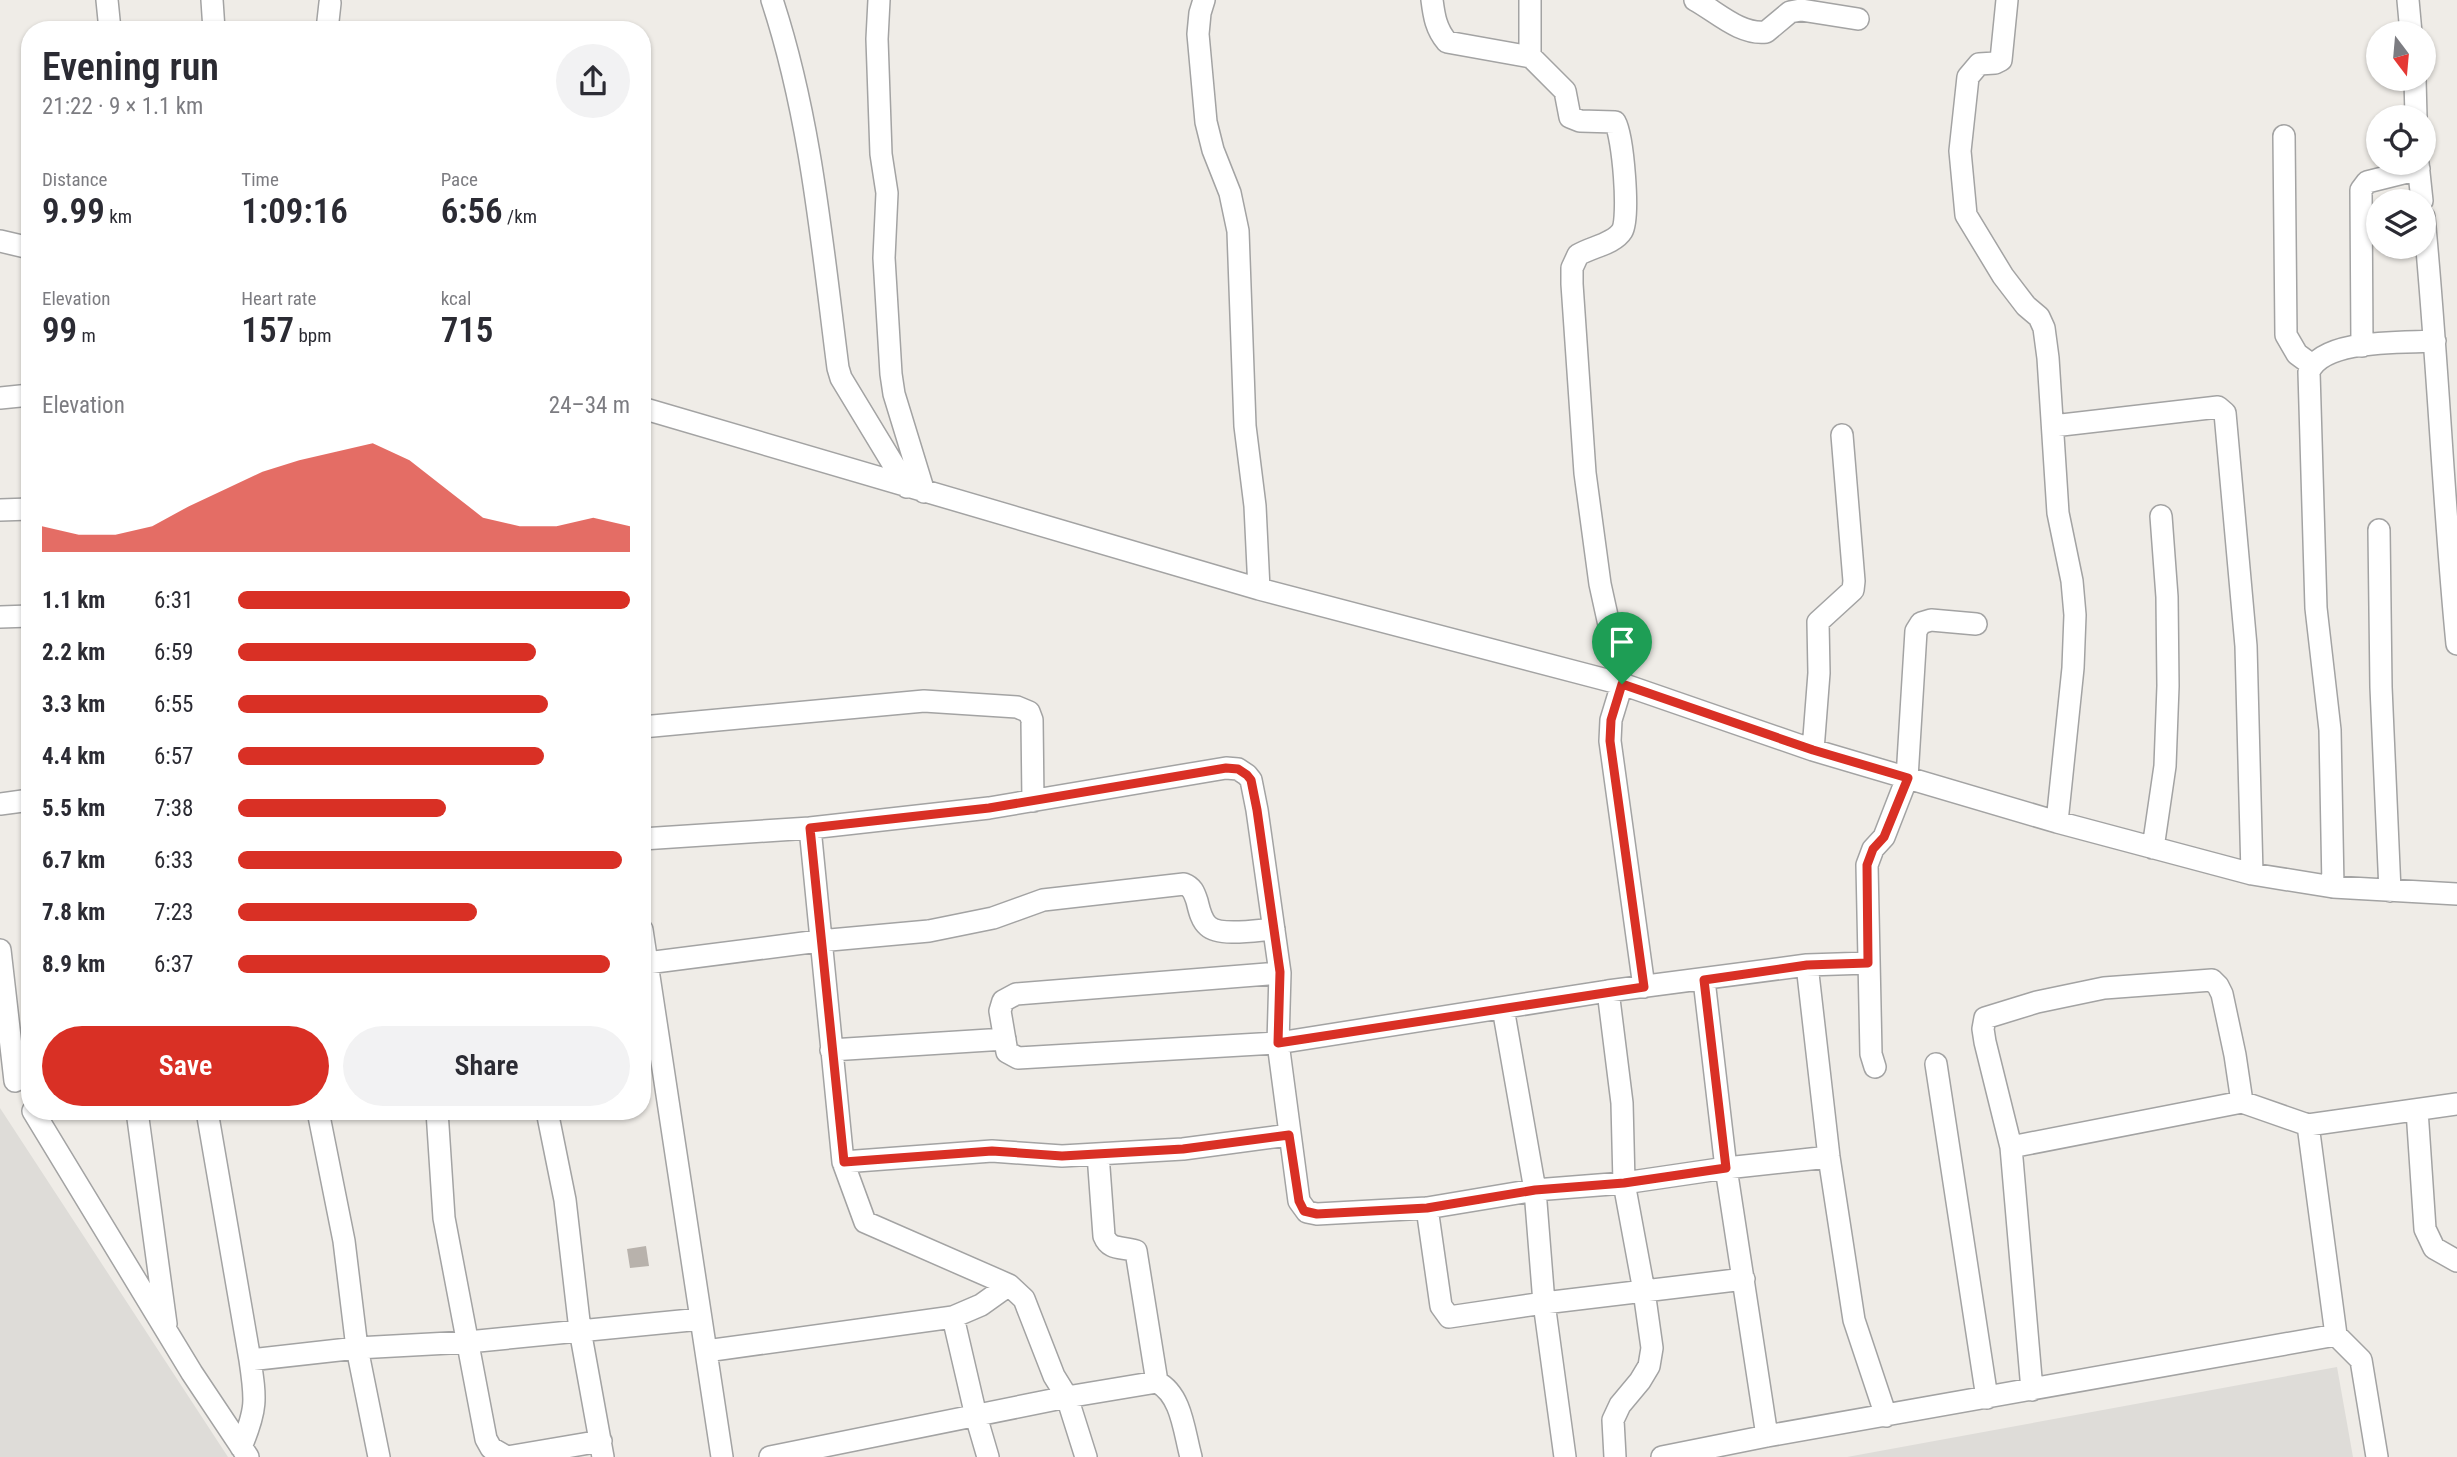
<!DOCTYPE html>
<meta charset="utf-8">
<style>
:root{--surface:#fff;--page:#f2f2f3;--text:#2b2b33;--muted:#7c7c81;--accent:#d93025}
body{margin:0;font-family:"Roboto Condensed",sans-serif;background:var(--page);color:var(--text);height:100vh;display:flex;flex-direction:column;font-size:26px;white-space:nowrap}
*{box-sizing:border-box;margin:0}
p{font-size:23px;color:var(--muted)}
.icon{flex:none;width:38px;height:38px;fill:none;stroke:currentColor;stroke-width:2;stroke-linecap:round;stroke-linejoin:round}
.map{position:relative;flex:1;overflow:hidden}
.panel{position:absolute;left:21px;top:21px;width:630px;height:1099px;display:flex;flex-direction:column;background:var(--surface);border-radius:28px;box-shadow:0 2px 5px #0004}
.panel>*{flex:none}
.needle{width:46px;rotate:164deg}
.tools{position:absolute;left:2366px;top:21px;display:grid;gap:14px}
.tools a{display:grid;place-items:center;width:70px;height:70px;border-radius:50%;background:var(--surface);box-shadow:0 2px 5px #0004;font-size:35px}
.pin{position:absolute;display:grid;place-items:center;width:60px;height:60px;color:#fff;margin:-72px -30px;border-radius:50% 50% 50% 0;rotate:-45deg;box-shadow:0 0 7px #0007}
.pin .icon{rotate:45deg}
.round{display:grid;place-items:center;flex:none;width:74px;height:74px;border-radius:37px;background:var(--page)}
.summary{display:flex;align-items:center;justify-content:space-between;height:119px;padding:0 21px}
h1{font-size:38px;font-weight:600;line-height:52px}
.stats{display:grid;grid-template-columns:repeat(3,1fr);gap:10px;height:119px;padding:7px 21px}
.stats div{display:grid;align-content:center}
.stats b{font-size:35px;font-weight:600}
.stats small{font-size:19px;font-weight:400}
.stats p{font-size:19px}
.chart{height:196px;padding:14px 21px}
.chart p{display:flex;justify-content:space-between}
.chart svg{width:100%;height:126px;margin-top:7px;fill:var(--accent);opacity:.7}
.primary-button{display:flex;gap:14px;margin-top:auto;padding:14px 21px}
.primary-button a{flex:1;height:80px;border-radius:42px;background:var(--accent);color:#fff;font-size:28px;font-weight:600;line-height:80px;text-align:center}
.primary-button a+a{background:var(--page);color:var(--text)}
ul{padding:0 21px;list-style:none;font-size:23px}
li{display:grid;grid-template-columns:112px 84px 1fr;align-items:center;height:52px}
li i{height:18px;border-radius:9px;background:var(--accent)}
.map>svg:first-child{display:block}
.airport{fill:#dedcd8}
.building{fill:#b8b2ac}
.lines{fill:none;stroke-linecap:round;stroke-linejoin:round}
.minor-casing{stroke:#a3a3a3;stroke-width:24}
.minor{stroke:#fff;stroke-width:21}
.route-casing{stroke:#fff;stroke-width:14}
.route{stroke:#d93025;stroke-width:9}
</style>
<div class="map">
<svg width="2457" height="1457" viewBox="0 0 2457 1457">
<rect width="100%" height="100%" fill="#efece7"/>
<!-- airport -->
<path class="airport" d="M0,1108L228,1457H0Z
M2337,1367L2353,1457H1847Z"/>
<!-- building -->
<path class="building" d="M646,1246L649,1266L630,1268L627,1249Z"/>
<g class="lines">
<!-- minor casing -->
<g class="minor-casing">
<path id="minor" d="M107,0L110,30
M212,0L214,30
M772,0C811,118 822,244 838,368L841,378L907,487
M879,0L877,39L881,154L887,193L884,258L891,374L894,394L924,492
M1204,0L1200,13L1198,34L1206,122L1213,150L1230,193L1238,231L1245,426L1255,506L1259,589
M1432,0C1434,16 1436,29 1447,42L1531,57
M1530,0V52L1531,57L1565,91L1570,117L1580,121L1615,122C1623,136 1630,218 1622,231C1614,244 1591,247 1578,255L1572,268V284L1585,473L1600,584L1622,684L1611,720L1610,741L1644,987
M1695,0C1717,12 1740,35 1766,32L1790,12L1801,10L1858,19
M2007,0L2001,60L1995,63L1979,64L1968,77L1960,151L1966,215L2003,276L2026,306L2039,317L2044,328L2048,358L2058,513L2072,581L2075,615L2073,668L2057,822
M2408,0L2411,33
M327,30L330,3
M2415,79L2416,117
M2284,136L2286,335L2297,354L2312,365
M2418,163L2422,201
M2424,217C2438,359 2443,502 2457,644
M0,241L30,248
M2362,346L2361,190L2367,182L2419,169
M0,398L30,395
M642,408L1259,589L1622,684L1813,750L2057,822L2252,874L2333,887L2457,894
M2053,426L2218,407L2225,413L2246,646L2252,874
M0,510L30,509
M2379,530L2381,687L2390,891
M0,617L30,616
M642,727L924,701L1017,707L1029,712L1032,720L1033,801
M1813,750L1819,673L1818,622L1853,590L1854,581L1842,435
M0,804L30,800
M810,828L989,808L1226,768L1238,769L1247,775L1251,780L1257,810L1280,973L1278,1043L1299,1201L1307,1212L1317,1214L1427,1208L1535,1190L1624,1183L1726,1168L1829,1157
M642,839L810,828L843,1162L865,1222L1009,1285L1024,1299L1054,1376L1067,1397L1086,1457
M2153,848L2165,766L2168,686L2167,597L2161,516
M2333,887L2330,730L2316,608L2309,372C2323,338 2404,343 2435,341
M642,930L722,1457
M0,950L15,1081
M647,963L819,941L929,931L993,918L1043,900L1184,884C1192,887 1194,892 1197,901C1199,909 1201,920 1208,926C1220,937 1258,930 1274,929
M1807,965L1829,1157L1854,1320L1886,1416
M1280,973L1016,994L1003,1001L1000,1011L1007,1052L1018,1058L1278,1043L1608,991L1807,965L1868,963
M1704,980L1726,1168L1767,1436
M1608,991L1622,1103L1624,1183L1644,1291L1652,1348L1649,1366L1640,1381L1620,1405L1613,1420L1615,1457
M1503,1008L1535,1190L1544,1303L1565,1457
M831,1050L1005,1039
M1936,1064L1987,1398
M1875,1067L1871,1054L1867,865L1873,849L1884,837L1907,778L1916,631L1921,623L1931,620L1976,624
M2417,1110L2425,1229L2434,1248L2457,1261
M33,1111L192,1373L248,1457
M137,1111L166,1324
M207,1111L250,1360L357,1348L468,1342L701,1319
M318,1111L344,1241L357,1348L379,1457
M437,1111L444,1218L486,1439L491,1448L507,1457L601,1441
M547,1111L565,1200L580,1330L603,1457
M2308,1125L2457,1104
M2011,1147L2242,1102L2308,1125L2336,1335
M1098,1154L1104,1236C1110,1251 1122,1246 1136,1251L1157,1382
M843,1162L992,1151L1062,1156L1183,1149L1289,1135
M1427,1208L1441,1306L1449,1317L1544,1303L1744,1279
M953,1317L976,1416L988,1457
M706,1351L953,1317L981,1305L1009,1285
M2032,1390L2011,1147L1985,1042L1983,1029L1985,1018L2037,1002L2104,988L2212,980L2218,986L2222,994L2235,1055L2242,1102
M241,1447C257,1409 256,1400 250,1360
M770,1457L1067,1397L1157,1382C1182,1395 1184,1432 1191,1457
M1662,1457L1767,1436L2336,1335L2361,1360L2377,1457"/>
</g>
<!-- minor -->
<use href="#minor" class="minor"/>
</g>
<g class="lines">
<!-- route casing -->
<g class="route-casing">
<path id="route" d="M1622,684L1813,750L1908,778L1884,837L1873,849L1867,865L1868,963L1807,965L1704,980L1726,1168L1624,1183L1535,1190L1427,1208L1317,1214L1304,1211L1299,1201L1289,1135L1183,1149L1062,1156L992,1151L844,1162L810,828L989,808L1226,768L1238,769L1247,775L1251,780L1257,810L1280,972L1278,1043L1644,987L1610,741L1611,720Z"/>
</g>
<!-- route -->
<use href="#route" class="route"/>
</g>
</svg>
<div class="tools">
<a><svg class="needle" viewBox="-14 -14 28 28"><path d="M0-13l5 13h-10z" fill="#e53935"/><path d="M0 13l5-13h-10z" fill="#7c7c81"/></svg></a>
<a><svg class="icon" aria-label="locate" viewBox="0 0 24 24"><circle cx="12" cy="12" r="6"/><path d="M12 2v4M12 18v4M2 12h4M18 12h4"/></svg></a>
<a><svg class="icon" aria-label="layers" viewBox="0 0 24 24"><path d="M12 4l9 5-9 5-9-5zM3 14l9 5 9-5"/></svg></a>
</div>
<div class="pin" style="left:1622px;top:684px;background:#1e9e55"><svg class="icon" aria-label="arrive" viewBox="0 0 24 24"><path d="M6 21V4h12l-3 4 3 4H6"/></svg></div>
<section class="panel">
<div class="summary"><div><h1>Evening run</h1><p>21:22 · 9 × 1.1 km</p></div><a class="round"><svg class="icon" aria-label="share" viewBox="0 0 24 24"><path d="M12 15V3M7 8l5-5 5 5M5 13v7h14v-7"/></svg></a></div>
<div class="stats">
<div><p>Distance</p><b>9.99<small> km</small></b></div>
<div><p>Time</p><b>1:09:16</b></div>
<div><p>Pace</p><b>6:56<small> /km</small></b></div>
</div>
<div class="stats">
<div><p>Elevation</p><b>99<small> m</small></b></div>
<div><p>Heart rate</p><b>157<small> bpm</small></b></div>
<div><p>kcal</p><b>715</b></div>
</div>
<div class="chart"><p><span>Elevation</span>24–34 m</p>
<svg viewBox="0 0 160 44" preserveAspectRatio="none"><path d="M0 44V35L10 38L20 38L30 35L40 28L50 22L60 16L70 12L80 9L90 6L100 12L110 22L120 32L130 35L140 35L150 32L160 35V44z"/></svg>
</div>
<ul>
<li><b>1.1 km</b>6:31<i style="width:100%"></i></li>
<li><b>2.2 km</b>6:59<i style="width:76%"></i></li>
<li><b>3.3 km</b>6:55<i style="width:79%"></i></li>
<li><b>4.4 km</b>6:57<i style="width:78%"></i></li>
<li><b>5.5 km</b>7:38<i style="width:53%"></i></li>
<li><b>6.7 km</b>6:33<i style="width:98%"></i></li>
<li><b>7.8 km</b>7:23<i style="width:61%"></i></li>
<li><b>8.9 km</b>6:37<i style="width:95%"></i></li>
</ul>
<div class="primary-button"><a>Save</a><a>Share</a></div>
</section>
</div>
